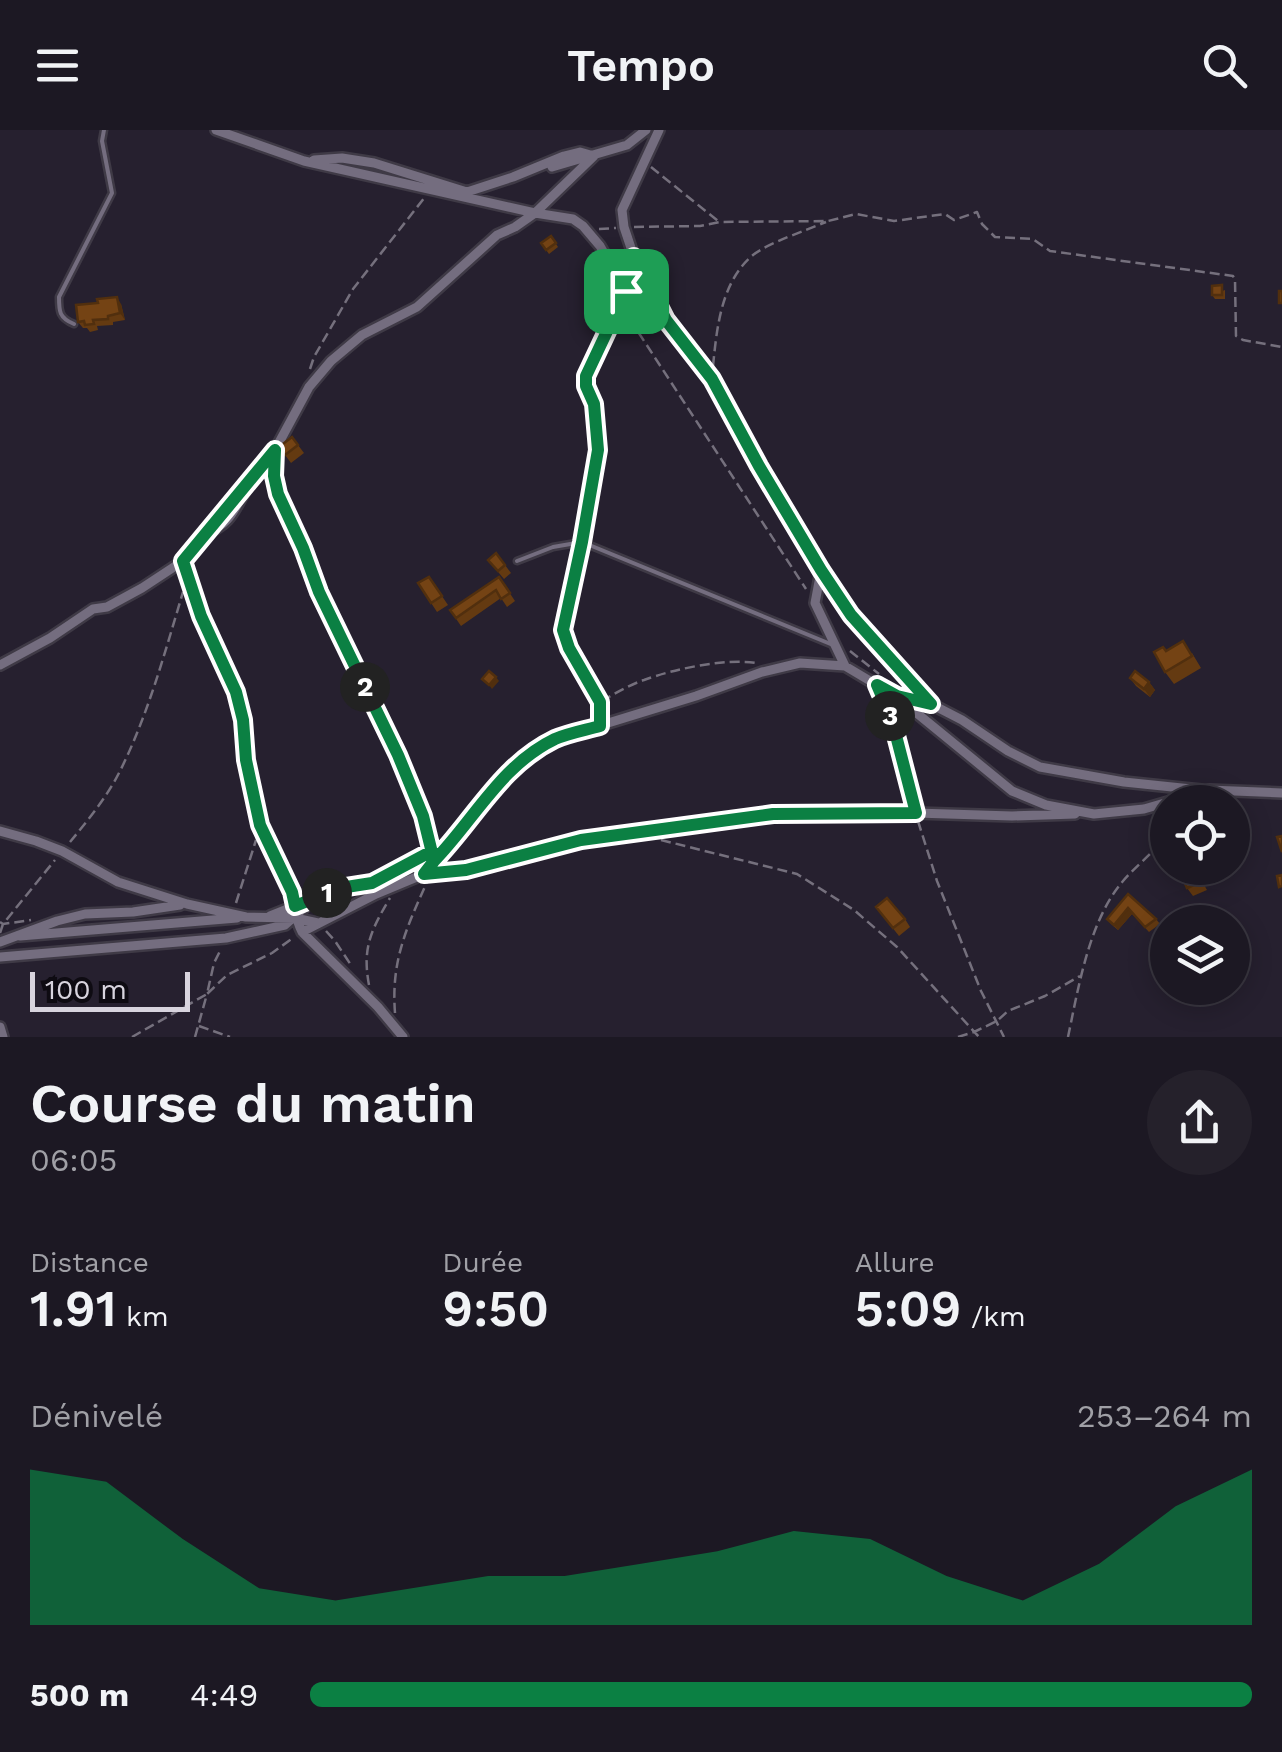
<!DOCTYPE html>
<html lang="fr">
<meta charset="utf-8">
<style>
:root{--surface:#1c1823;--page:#25212b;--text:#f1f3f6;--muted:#a0a0a6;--line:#3a3741;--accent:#0b8043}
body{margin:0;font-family:"Work Sans",sans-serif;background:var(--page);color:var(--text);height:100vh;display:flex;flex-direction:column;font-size:38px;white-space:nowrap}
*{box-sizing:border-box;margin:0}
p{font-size:32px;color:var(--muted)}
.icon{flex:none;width:55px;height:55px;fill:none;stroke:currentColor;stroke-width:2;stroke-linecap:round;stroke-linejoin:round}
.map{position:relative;height:907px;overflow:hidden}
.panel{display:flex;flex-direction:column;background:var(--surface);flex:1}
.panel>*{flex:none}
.tools{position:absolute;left:1150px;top:655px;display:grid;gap:20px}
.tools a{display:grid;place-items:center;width:100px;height:100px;border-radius:50%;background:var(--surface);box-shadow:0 5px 25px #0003,0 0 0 2px var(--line);font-size:50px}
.scale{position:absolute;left:30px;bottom:25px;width:160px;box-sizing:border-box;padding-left:10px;border:5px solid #d8d4de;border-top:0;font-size:28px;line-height:35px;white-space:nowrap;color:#d8d4de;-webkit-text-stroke:8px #0e0b12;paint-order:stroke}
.pin{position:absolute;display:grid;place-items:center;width:85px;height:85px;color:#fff;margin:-42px;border-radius:20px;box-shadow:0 5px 15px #0006}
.km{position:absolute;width:50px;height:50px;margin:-25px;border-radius:50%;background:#222;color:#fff;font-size:28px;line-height:50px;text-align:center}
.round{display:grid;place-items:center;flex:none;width:105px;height:105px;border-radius:52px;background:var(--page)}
.overview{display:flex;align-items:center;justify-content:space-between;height:170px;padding:0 30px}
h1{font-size:55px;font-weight:600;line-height:75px}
.metrics{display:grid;grid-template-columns:repeat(3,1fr);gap:15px;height:170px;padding:10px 30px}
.metrics div{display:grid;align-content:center}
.metrics b{font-size:50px;font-weight:600}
.metrics small{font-size:28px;font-weight:400}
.metrics p{font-size:28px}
.chart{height:280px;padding:20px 30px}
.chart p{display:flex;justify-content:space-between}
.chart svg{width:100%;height:180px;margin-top:10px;fill:var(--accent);opacity:.7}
ul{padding:0 30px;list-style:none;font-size:32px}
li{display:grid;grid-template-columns:160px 120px 1fr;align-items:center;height:75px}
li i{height:25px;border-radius:12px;background:var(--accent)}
header{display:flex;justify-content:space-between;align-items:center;height:130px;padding:0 30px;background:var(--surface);font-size:45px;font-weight:600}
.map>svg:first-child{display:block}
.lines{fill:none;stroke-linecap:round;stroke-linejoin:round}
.service-casing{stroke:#3f3a46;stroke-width:9}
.minor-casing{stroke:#3f3a46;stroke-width:14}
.path{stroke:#75707d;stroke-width:2.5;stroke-dasharray:10 5;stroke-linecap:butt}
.service{stroke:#746d7f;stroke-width:4}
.minor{stroke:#746d7f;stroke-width:9}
.wall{fill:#643a11}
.shaded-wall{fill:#512f0e}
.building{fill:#744314;stroke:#512f0e;stroke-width:2.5}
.route-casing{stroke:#fff;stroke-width:20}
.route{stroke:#0b8043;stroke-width:12}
</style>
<header><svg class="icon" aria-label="menu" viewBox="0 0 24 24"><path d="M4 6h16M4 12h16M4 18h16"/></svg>Tempo<svg class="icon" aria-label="search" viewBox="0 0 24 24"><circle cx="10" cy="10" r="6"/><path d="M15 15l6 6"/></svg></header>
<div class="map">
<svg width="1282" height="907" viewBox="0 0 1282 907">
<rect width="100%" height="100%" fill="#26202f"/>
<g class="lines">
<!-- service casing -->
<g class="service-casing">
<path id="service" d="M74,194C59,188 59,181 59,167L112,63L102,11L104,0
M517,431L553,417L582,412L833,515"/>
</g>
<!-- minor casing -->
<g class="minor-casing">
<path id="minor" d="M216,0L304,31L535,83L573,89L583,96L600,116L626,161L667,190L712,249L759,335L821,441L815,473L845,536
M659,0L622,80L624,97L634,127L664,185
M314,30L342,28L374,33L467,62L513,47L564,26L580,22L594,26
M552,37L627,15L646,0
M275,320V346L278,364L303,418L319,461L398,625L423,686L435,731
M206,403C230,394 233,382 245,361
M183,431C196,480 223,520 237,567C246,597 245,628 251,658C260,698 274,722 289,758C296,774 294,787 302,802L378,877L403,907
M821,442L851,485L929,572
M0,535L50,508L93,479L107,477L142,458L183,431L275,320L309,257L331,231L362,205L417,177L497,105L515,97L535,83L594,26
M901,567L931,574L962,590L1008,621L1040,637L1124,652L1201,660
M0,701L36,711L62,721L118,752L187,774L246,787L295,788L318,793
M424,744L466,741L581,710L773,684L916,683L1012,686L1075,684
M270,786L340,758L372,753L432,721
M302,802L376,764L424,744L486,667L522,631L556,609L696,566L762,542L800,533L845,536L897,567L1012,661L1046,675L1094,684L1144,679L1209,660L1282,663
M20,806L237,788
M0,812L57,791L85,784L133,782L180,775
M0,827L226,808L285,795L315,768
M0,897L3,907"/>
</g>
<!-- path -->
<path class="path" d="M651,37L718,91
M634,97L700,96L720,92L828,91L856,84L894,91L945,84L954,90L977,82L982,94L995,107L1033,109L1050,121L1233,146L1235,150L1236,206L1243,210L1282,217
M599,99L616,98
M628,175L631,191L806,459
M713,236C717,197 721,152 753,125C768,113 807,100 826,92
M310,239L314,227L353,159L425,67
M584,403L598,321L594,274L586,256V246L620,172
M581,421L563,501L569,519L600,572
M850,521L879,544
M884,570L892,590L913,673
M600,585V572C614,564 629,555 644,550C674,539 725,528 756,533
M1232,682L1240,671
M918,691L937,751L981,861L1004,907
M661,710L797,744L854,780L897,817L979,907
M70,712C88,690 107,667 120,641C148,585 165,522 183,462
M236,773L256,710
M0,792L3,794L31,790
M326,801L335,811L351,835
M0,803L3,794L55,730
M369,855C362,818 371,800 390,768
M395,883C391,831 406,799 427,752
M199,896L230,907
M132,907L207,864L214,833L221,819
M195,907L207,864L227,845L272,823L293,808
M958,907L974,902L997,891L1008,881L1045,866L1080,846
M1068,907C1078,860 1088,796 1119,756C1128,744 1141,733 1152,722L1168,723"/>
<!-- service -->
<use href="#service" class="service"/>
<!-- minor -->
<use href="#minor" class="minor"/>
</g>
<!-- wall -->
<path class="wall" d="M551,106L558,117L549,124L541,113Z
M1225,160V169H1215L1212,165Z
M121,174L125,190L113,192V195L97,196L98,200L90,202L87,198H83L78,192Z
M292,307L304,323L291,333L279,317Z
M488,430L505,435L511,443L504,449Z
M429,447L448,475L437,482L418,453Z
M499,447L515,471L507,477L501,468L461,496L450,480Z
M1166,521L1192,523L1201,538L1174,554L1165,542Z
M1130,548L1149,552L1155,560L1150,567L1136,556Z
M1239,690L1245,698L1247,707L1232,710V691Z
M1195,739L1207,760L1193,766L1187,758Z
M1128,764L1156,789L1160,794L1149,802L1132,784L1118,800L1111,794L1107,789Z
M876,777L905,789L910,797L899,806Z"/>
<!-- shaded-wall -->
<path class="shaded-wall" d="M117,167L121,174L125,190L120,183Z
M496,547L499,551L492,559L489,555Z
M1149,552L1155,560L1150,567L1144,559Z
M1128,778L1132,784L1118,800L1114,795Z"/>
<!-- building -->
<path class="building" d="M551,106L556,113L546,120L541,113Z
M1222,155V165H1212V156Z
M1279,161H1282V173H1279Z
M117,167L120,183L108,186V189L93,190L94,194L85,195L84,191L78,192L76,175L98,173L97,169Z
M292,307L298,315L285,325L279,317Z
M496,423L505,435L498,441L488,430Z
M429,447L442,466L431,473L418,453Z
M499,447L510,463L501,469L496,460L456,488L450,480Z
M1183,511L1192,526L1165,542L1154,522L1163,517L1166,521Z
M489,541L496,547L489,555L482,549Z
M1135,541L1149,552L1144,559L1130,548Z
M1239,690L1241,698L1232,700V691Z
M1282,706V722L1277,707Z
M1195,739L1201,752L1187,758L1182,746Z
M1282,745V756L1279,757L1277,746Z
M1128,764L1156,789L1145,797L1128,778L1114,795L1107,789Z
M887,768L905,789L893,798L876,777Z"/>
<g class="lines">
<!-- route casing -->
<g class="route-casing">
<path id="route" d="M626,161L586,246V256L594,274L598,320L582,412L563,500L569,518L600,572V596C586,600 569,603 555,609C501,635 474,690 434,731L432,721L372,753L340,758L295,776L292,762L260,695L246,630L243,590L236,562L201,486L183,431L275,320L274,346L278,364L303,418L319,462L398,625L423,686L434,731L424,744L466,740L581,710L773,684L916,683L892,590L877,555L897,566L931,574L851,485L821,440L759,336L712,249L666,190L634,127L626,161"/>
</g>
<!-- route -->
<use href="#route" class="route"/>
</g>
</svg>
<div class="tools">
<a><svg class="icon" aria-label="locate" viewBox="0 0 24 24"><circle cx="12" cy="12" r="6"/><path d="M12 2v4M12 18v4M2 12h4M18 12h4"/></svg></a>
<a><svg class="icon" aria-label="layers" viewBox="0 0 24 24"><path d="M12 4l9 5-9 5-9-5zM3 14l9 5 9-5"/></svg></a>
</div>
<div class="scale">100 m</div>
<div class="pin" style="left:626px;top:161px;background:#1e9e55"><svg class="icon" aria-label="arrive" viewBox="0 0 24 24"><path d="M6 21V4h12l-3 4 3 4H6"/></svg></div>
<b class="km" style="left:327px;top:763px">1</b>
<b class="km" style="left:365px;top:557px">2</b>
<b class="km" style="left:890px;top:586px">3</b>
</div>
<section class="panel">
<div class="overview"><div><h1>Course du matin</h1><p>06:05</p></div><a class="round"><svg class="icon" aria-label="share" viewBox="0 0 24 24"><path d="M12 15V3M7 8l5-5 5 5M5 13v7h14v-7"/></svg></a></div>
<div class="metrics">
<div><p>Distance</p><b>1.91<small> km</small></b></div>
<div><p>Durée</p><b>9:50</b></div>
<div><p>Allure</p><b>5:09<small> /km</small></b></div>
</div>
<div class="chart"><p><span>Dénivelé</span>253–264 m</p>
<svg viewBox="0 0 160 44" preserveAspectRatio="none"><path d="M0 44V6L10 9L20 23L30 35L40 38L50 35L60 32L70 32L80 29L90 26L100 21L110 23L120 32L130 38L140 29L150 15L160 6V44z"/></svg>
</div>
<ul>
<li><b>500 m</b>4:49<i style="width:100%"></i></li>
</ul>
</section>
